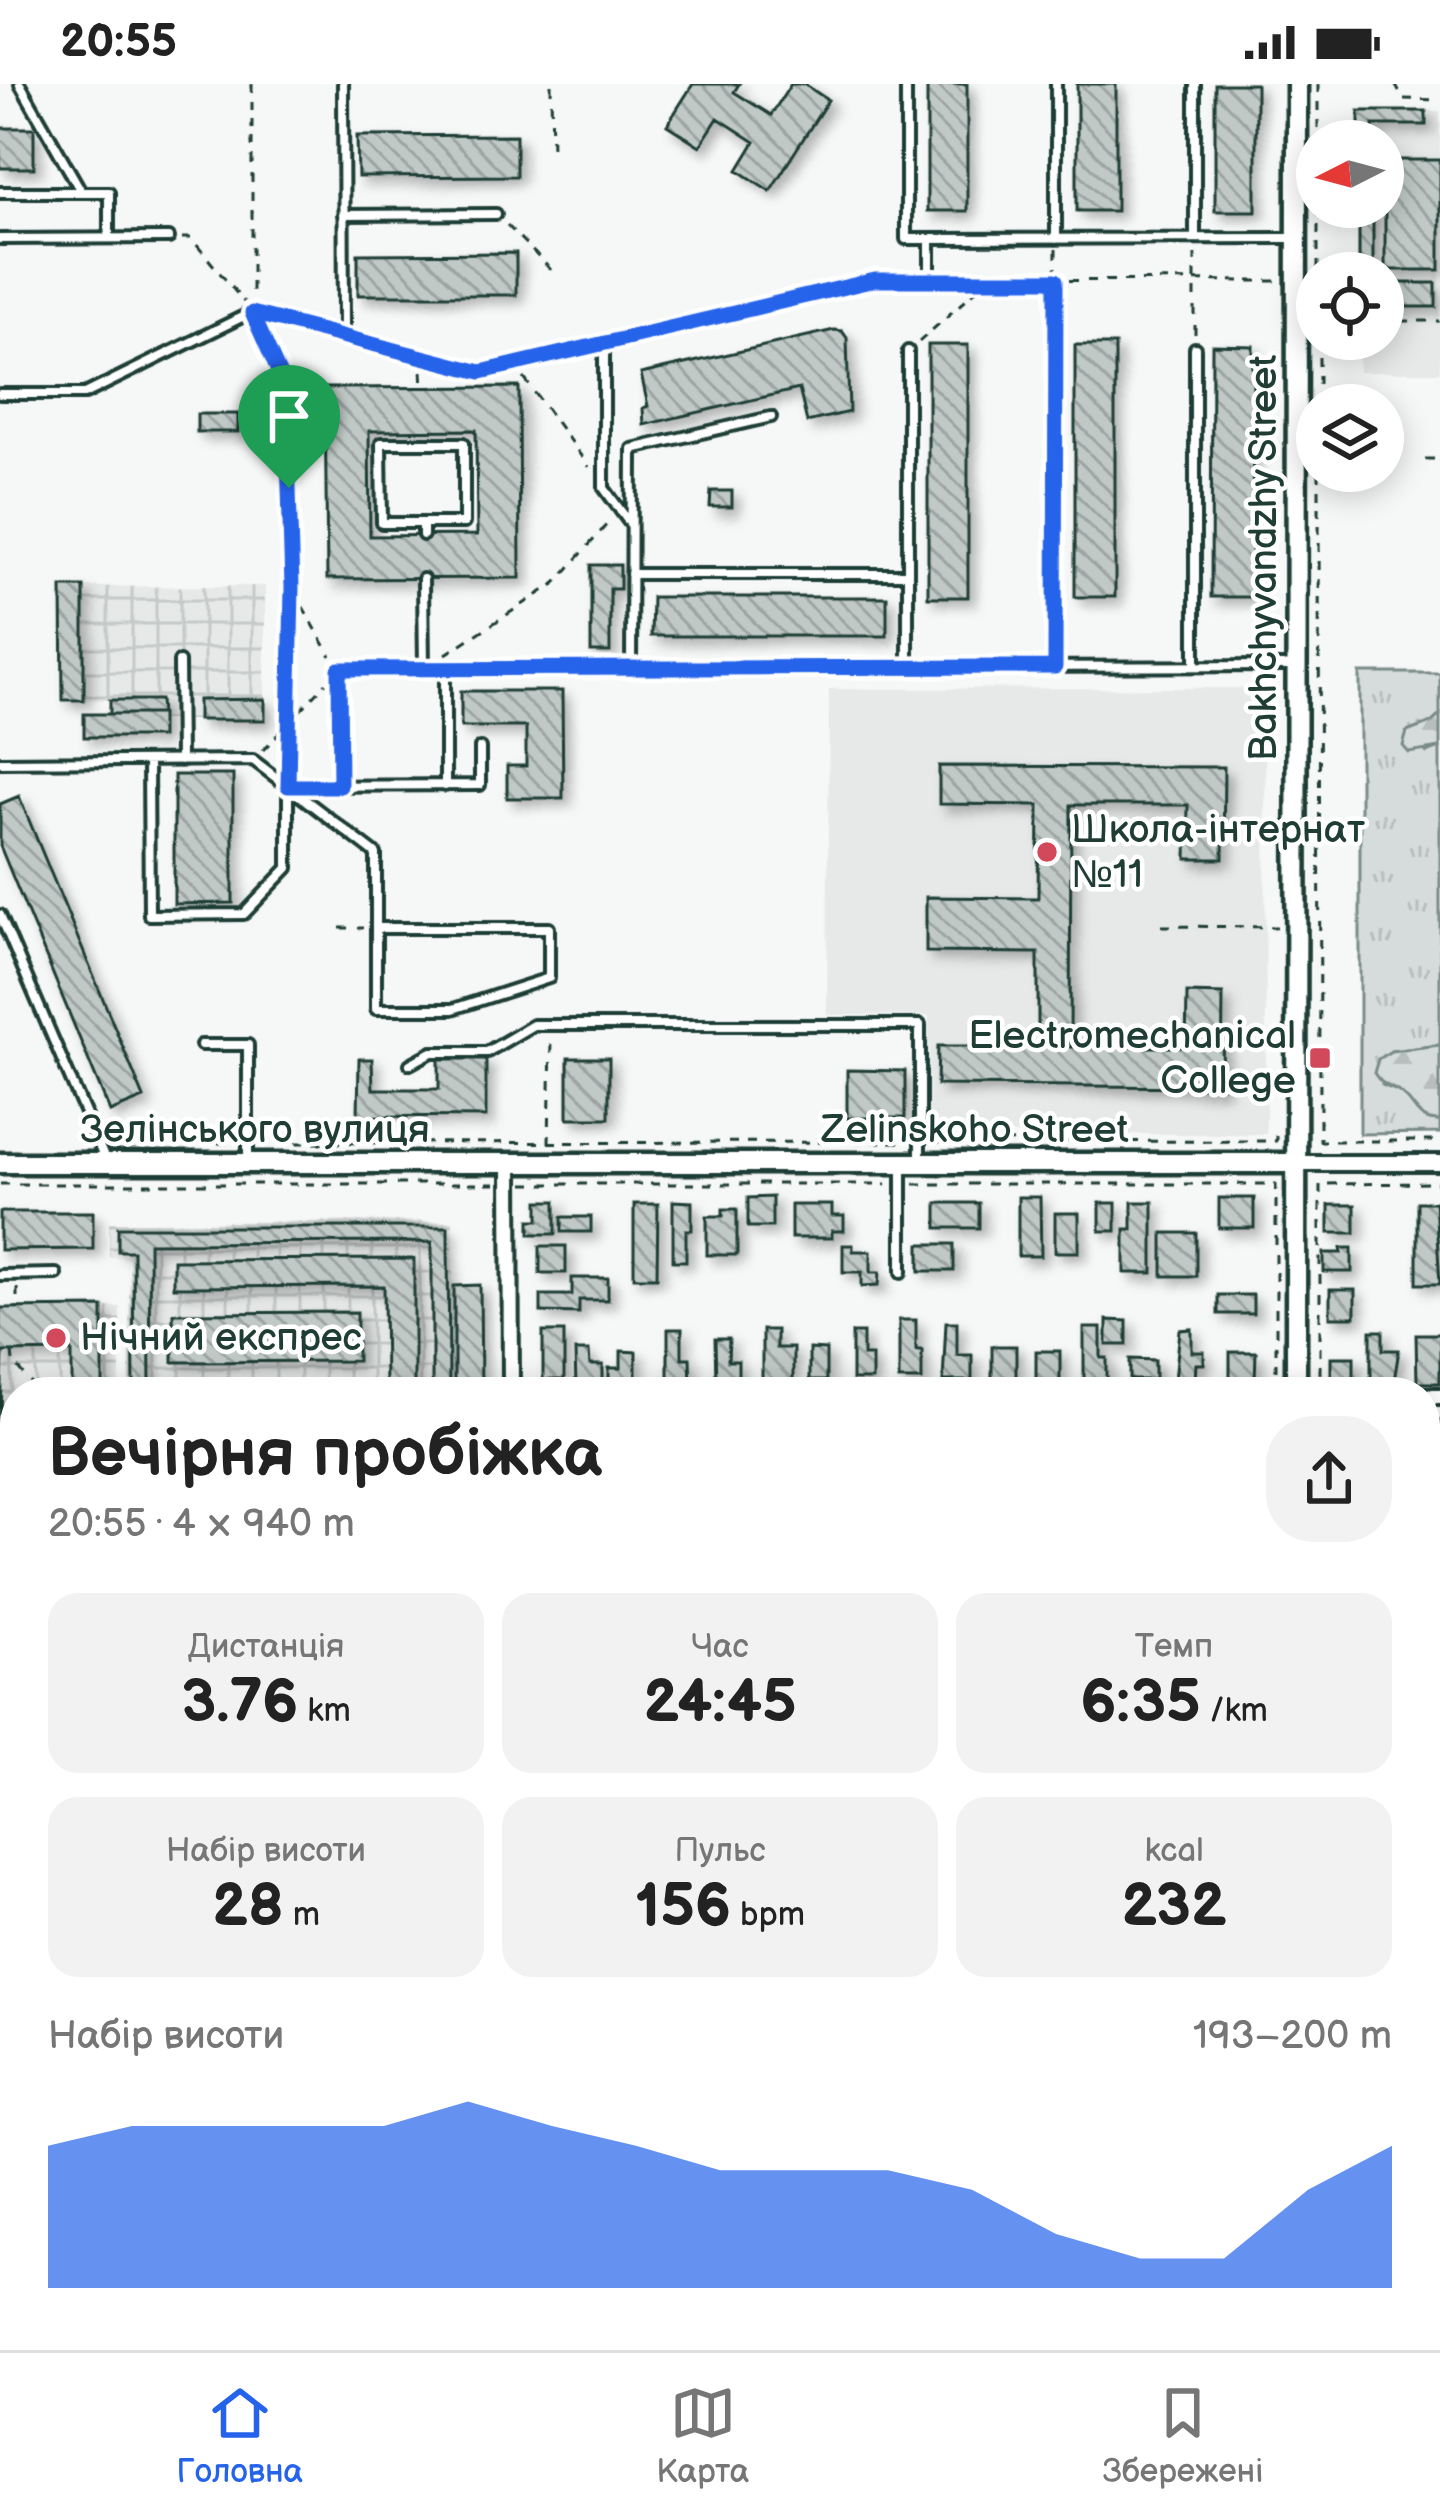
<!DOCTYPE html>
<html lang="uk">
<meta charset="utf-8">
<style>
:root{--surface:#fff;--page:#f2f2f2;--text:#222;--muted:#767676;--line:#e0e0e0;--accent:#2563eb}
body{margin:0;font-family:"Balsamiq Sans",sans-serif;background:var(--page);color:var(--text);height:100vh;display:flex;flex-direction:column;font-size:45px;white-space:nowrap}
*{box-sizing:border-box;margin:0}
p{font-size:39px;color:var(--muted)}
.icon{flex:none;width:66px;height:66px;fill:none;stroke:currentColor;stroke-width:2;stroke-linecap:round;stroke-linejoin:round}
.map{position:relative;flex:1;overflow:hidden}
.drawer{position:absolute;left:0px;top:1293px;width:1440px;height:975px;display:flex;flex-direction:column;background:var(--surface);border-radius:48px 48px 0 0;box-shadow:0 6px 30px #0003}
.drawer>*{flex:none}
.needle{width:78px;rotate:264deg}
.fabs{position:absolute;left:1296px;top:36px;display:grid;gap:24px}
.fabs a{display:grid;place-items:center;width:108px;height:108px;border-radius:50%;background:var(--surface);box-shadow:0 6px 30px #0003;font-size:60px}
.pin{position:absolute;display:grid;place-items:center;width:102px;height:102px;color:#fff;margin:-123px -51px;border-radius:50% 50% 50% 0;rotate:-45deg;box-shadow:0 0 12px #0007}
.pin .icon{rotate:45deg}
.round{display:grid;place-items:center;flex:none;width:126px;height:126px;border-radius:48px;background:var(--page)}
.headline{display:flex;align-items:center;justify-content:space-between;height:204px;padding:0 48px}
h1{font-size:66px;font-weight:800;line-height:90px}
.figures{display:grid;grid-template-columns:repeat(3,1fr);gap:18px;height:204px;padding:12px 48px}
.figures div{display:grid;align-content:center;border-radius:30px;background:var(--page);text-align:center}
.figures b{font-size:60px;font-weight:800}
.figures small{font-size:33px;font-weight:400}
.figures p{font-size:33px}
.chart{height:336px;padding:24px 48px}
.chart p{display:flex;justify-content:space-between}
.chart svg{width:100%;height:216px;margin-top:12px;fill:var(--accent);opacity:.7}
.status{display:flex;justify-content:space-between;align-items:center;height:84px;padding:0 60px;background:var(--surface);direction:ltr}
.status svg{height:33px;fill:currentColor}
.menu{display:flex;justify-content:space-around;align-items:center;height:168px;border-top:3px solid var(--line);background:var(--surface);font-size:33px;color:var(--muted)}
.menu a{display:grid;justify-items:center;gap:6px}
.menu .current{color:var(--accent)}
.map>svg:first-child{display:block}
.built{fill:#e6e9e8}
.industrial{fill:url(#industrial-grid)}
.grass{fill:url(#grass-tufts);stroke:#7a8c88;stroke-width:3}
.forest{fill:url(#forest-firs);stroke:#7a8c88;stroke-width:3}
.building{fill:url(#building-back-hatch);stroke:#1f3d34;stroke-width:3;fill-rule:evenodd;filter:url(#shadow)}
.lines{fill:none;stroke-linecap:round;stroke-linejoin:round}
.service-casing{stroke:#1f3d34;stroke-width:16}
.minor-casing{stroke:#1f3d34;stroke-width:22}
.tertiary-casing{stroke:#1f3d34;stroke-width:27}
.path{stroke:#1f3d34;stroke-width:3;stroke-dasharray:9 9;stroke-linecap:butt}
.service{stroke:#fff;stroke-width:8}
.minor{stroke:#fff;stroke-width:14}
.tertiary{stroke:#fff;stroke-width:18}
.route-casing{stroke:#fff;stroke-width:24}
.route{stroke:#2563eb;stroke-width:15}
.poi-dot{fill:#d1495b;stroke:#fff;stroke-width:4.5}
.labels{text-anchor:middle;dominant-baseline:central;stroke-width:9;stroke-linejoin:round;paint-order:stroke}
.street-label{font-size:39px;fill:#1f3d34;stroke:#fff}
.poi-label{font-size:39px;fill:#1f3d34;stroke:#fff;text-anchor:start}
</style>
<div class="status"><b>20:55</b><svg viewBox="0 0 49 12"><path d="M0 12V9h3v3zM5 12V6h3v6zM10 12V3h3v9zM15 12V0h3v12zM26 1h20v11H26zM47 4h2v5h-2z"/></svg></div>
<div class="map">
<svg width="1440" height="2266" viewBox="0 0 1440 2266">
<defs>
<pattern id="industrial-grid" width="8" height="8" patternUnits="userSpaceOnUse" patternTransform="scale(3)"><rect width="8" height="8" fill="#e6e9e8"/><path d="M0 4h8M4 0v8" fill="none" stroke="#c5c9c8"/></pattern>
<pattern id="grass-tufts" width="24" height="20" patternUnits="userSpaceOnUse" patternTransform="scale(3)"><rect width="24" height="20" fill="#d6dcdb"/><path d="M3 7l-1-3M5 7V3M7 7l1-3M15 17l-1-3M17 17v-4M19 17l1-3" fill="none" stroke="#b7bebd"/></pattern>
<pattern id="forest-firs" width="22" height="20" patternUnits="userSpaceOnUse" patternTransform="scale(3)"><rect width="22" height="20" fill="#d6dcdb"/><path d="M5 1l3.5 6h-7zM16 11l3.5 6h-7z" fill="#b7bebd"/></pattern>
<pattern id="building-back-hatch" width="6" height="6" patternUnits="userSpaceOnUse" patternTransform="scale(3)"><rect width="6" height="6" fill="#c0c9c6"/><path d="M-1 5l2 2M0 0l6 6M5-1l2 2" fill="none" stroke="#9ba4a2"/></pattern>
<filter id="shadow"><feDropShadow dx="7" dy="7" stdDeviation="6" flood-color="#0004"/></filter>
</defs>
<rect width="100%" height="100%" fill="#f6f7f7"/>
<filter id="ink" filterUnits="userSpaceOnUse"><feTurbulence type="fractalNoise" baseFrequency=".00833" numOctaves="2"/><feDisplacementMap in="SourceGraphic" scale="24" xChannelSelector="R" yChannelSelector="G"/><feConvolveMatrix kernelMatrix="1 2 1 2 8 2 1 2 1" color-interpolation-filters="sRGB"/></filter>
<g filter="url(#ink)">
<!-- built -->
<path class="built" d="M1359,27H1440V288H1359V255H1383V189H1359V123H1383V57H1359Z
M1265,604L1266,1050H929V932L827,931L829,605Z
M15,2162V2253H175V2266H0V2240H6L7,2171Z"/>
<!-- industrial -->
<path class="industrial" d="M265,502V615L199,616L198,636H161L160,616H63L62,503Z
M453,1137L454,1308H129V1174L109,1173V1138Z
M120,1223V1308H15V1608H0V1224Z
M207,2253H1017V2266H207Z"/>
<!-- grass -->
<path class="grass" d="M1360,589H1440V631L1431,639L1407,648L1427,669L1440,664V961L1391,967L1382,1001C1388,1004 1395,1005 1401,1009C1417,1021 1415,1037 1440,1037V1049L1360,1050Z
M1017,2253H1283V2266H1017Z"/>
<!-- forest -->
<path class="forest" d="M1440,631V664L1409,669L1403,662L1407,648L1431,639Z
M1440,961V1037C1415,1037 1416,1019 1399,1008C1387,1000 1382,1002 1374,989L1378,975L1391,967Z"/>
<!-- building -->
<path class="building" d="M693,0H739L734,8L771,31L791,0H804L828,16L770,107L738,86L755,58L718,34L700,62L667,41Z
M927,0H967V127H927Z
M1077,0H1116V127H1077Z
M1215,0H1256V127H1215Z
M1359,27H1426V41H1373V57H1359Z
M0,44H34V84H0Z
M516,51V92L358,93L357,52Z
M1385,76H1440V186H1385Z
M1359,123H1373V186H1359Z
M516,169V211H358V170Z
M1385,199H1436V223H1385Z
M834,246L842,247L847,254L849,328L807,338L799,305L644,341L643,324L648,322L641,290Z
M928,261H968V513H928Z
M1075,261H1115V513H1075Z
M1212,261L1253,262L1252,513H1211Z
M519,303L520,494L327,495L325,304ZM476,346L477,451L370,452L369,347Z
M197,330H238V348H197Z
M711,407H732V423H710Z
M591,481H620V505H610V568H591Z
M62,503H84V616H63Z
M652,513H887V552H651Z
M461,607H562L563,714H507V682H526V643H461Z
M265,615V636H198V616Z
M110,616H160L161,630H110Z
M84,630H161V653H84Z
M939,682L1224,683L1223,775H1187L1188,721H1071L1070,963H1186L1187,909L1223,910L1222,1003L937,1001L938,962H1038V869L926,868V813L1038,814L1039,721L939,720Z
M174,691H233V819L174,820Z
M19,712L144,1014L110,1028L0,762V720Z
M568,974H609V1034H568Z
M359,975H372L373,1005H439V975H486V1033L358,1032Z
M847,986L905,987V1034H847Z
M772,1113V1143H748V1114Z
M1018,1113H1040L1041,1172H1018Z
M1219,1114H1254V1144H1219Z
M539,1117H556V1150H530V1136H539Z
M673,1117L692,1118V1146H686V1177H673Z
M1132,1118H1153V1189H1125V1145H1132Z
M1417,1118H1435L1440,1200H1417Z
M937,1119H979V1144H937Z
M1100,1119H1116V1147H1100Z
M634,1120H658L657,1193H634Z
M791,1121H832V1132H844V1147H832V1154H791Z
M1329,1121H1355V1149H1329Z
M723,1125H737V1171H707V1132H723Z
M0,1128H93V1165L0,1166Z
M1055,1129H1079V1168H1055Z
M562,1133H591V1148H562Z
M118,1143H448L449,1308H432V1158L149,1159L150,1308H134L133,1167H118Z
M1163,1149H1196V1192H1163Z
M920,1160H954V1187H920Z
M843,1161H853V1167H871V1188H880L879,1201L862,1202V1188H843Z
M540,1162H566V1189H540Z
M1341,1164H1352V1188H1324V1169H1342Z
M414,1175V1308H385L384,1202L173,1203V1176Z
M572,1194H608V1216H579V1229L541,1228V1211H572Z
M480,1201L481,1308H454V1202Z
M1330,1206H1355V1233H1330Z
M1218,1211H1253V1230H1218Z
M103,1223V1302H72V1267L3,1268L0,1366V1224Z
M357,1228V1277L173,1278V1229Z
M899,1236H916V1266H922V1296H899Z
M1107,1236L1127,1237V1261H1107Z
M946,1238H957V1271H972V1297H943Z
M1084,1244H1101V1274H1107V1298H1084Z
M668,1245H682V1274H690L691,1300H668Z
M1192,1245V1268H1204V1280H1196L1195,1296H1175L1180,1246Z
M762,1246H776V1264H793V1299H762Z
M1371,1247H1383V1266H1399L1394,1297H1371Z
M543,1248H564V1296H543Z
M852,1249H863V1272H872V1296H852Z
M1416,1250H1440V1299H1417Z
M715,1255H729L728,1277H738V1299H716Z
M992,1262H1016V1297H992Z
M809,1265L826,1266V1297H809Z
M575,1267H589L590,1281H603V1302L576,1303Z
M621,1267L636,1268V1302H609V1284H621Z
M1036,1267H1060V1297H1036Z
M1230,1268H1256L1255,1297H1230Z
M1331,1273H1354V1297H1331Z
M1130,1275L1155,1276V1296H1130Z
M1425,1336H1440V1362H1425Z
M1432,1427H1440V1475H1433Z
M1425,1746H1431V1784H1425Z
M1425,2153H1433V2180H1425Z
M74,2253H131V2257H142V2266H73Z
M207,2253H236V2266H207Z
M253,2253H277V2266H252Z
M297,2253H325L324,2266H296Z"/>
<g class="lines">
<!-- service casing -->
<g class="service-casing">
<path id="service" d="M20,0L81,107
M343,0L344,252
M906,0V155L1296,154
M0,108H109V154
M343,131L496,130
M1195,154V0
M0,155L169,154
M1056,155V0
M604,259V404L631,441
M0,310H85L252,228L481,288L875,196H930V155
M381,359H464V439H382Z
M423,439V451
M631,490H908
M423,495L424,584
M179,578L180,677
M1195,582V264
M908,583V267
M1055,583L1056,266
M445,584V702
M631,584L632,365L771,333
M148,677L149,831L244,830L288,784V702L480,701V664
M0,678L253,676L376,770V925H453L549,894V844H376
M339,702V585L1294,582
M0,831L106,1078
M201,961H248V1078
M410,980L432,968H487L533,941H920V1078
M902,1082V1188
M0,1191L56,1190
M0,1486L15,1478
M0,1909L4,1918L11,2101L0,2115
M413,2253V2266
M973,2266L976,2253"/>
</g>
<!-- minor casing -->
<g class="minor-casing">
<path id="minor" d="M510,1079L511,1308
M1297,1079H1440
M1425,1312H1440
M1425,1499H1440
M1425,1712H1440
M1425,1919H1440
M1425,2121H1440"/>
</g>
<!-- tertiary casing -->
<g class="tertiary-casing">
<path id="tertiary" d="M0,1079H1297
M1296,1308L1297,0
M0,1715H15
M1293,2253V2266"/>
</g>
<!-- path -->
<path class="path" d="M252,0V215
M551,0L552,71
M1318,0V57
M1395,0L1403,15L1440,16
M1318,123V189
M507,141L552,187
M182,154H191L244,218
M1056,165V252
M943,196L1276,197
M1383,237H1440
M258,242L285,305L292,503L289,688
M1195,250V170
M1319,255V321
M919,258L987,196
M422,287L423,303
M524,294L589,383
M1425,375H1437
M1319,387L1320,1057H1440
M294,507L331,572
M446,570L556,499L609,438
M263,666L326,599
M1162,842L1277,843
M340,844H363
M932,1058L1276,1057V1051
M110,1059H232
M260,1059L904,1058
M549,1059L551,955
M0,1100H496
M524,1100H886
M914,1100H1276V1308
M17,1204V1224
M12,1268L13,1277L38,1308
M1320,1308V1100L1440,1099
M7,1582V1552L15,1530
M0,1646H15
M0,1659H15
M0,1686H15
M0,1740H15
M0,1808L15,1799
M9,1900L15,1879
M0,2230L15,2233
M1320,2253V2266"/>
<!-- service -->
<use href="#service" class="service"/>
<!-- minor -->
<use href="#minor" class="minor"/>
<!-- tertiary -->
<use href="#tertiary" class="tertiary"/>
</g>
</g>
<g class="lines" filter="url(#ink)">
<!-- route casing -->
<g class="route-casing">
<path id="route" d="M875,196H1056L1055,583L339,585L340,702H288L292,503L286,305L252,229L481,288Z"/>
</g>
<!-- route -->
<use href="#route" class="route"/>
</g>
<!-- markers -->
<g class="poi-dot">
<circle cx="1047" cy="768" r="12"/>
<rect x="1308" y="962" width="24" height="24" rx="6"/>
<circle cx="56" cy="1254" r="12"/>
</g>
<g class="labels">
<!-- street labels -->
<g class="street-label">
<text transform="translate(1264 474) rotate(-90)">Bakhchyvandzhy Street</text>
<text x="255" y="1046">Зелінського вулиця</text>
<text x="975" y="1046">Zelinskoho Street</text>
</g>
<!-- poi labels -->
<g class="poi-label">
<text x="1071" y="746">Школа-інтернат<tspan x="1071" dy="45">№11</tspan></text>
<text x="1296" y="952" text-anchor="end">Electromechanical<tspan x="1296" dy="45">College</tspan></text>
<text x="80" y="1254">Нічний експрес</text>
</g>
</g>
</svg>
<div class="fabs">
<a><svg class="needle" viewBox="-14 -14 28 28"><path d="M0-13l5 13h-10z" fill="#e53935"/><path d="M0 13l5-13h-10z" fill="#767676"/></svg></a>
<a><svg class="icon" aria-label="locate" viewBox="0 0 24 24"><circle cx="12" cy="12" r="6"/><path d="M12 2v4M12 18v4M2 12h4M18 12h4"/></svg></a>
<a><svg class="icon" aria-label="layers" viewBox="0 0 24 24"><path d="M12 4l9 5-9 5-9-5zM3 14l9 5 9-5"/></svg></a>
</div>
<div class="pin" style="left:289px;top:404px;background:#1e9e55"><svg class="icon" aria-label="arrive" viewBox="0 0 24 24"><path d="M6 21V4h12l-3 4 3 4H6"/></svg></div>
<section class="drawer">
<div class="headline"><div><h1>Вечірня пробіжка</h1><p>20:55 · 4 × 940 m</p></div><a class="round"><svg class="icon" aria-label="share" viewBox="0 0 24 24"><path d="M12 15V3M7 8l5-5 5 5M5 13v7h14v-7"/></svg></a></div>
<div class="figures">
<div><p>Дистанція</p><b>3.76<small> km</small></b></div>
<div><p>Час</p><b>24:45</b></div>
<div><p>Темп</p><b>6:35<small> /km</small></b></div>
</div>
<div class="figures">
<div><p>Набір висоти</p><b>28<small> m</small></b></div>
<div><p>Пульс</p><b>156<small> bpm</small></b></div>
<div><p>kcal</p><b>232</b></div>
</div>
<div class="chart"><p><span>Набір висоти</span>193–200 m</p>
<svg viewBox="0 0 160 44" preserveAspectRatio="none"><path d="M0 44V15L10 11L20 11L30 11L40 11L50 6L60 11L70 15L80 20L90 20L100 20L110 24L120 33L130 38L140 38L150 24L160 15V44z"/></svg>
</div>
</section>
</div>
<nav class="menu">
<a class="current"><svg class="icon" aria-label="home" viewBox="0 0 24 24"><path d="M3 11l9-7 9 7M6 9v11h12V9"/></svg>Головна</a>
<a><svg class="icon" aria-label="map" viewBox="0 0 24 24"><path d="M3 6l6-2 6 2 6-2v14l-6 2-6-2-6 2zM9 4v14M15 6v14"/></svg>Карта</a>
<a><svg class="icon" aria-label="saved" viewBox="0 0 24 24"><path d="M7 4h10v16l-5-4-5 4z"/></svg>Збережені</a>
</nav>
